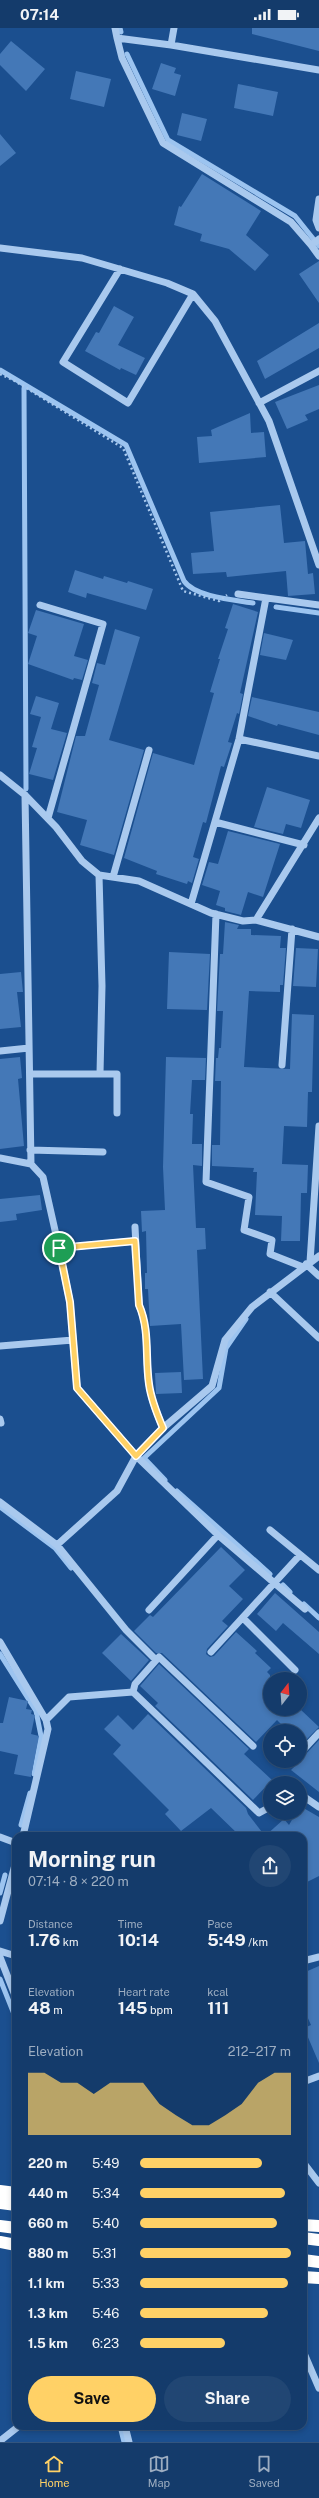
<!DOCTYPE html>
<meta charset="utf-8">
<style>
:root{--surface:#143b6b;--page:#214673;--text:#f1f3f6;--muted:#9dadc1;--line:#33557e;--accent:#ffd166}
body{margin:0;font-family:"Public Sans",sans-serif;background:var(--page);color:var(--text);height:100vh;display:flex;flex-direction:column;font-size:15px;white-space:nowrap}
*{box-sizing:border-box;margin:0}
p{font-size:13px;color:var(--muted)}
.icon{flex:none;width:22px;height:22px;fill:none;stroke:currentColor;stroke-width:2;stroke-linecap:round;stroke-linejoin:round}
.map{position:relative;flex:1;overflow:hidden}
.sheet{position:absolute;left:12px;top:1804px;width:295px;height:598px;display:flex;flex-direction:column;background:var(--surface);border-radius:12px;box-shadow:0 2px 6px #0003,0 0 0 1px var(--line)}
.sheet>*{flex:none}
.needle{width:26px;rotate:17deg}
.buttons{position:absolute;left:263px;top:1644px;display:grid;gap:8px}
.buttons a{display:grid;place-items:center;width:44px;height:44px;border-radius:50%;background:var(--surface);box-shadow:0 2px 6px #0003,0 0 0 1px var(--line);font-size:20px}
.pin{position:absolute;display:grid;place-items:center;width:34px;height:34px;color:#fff;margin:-17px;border:2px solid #fff;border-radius:50%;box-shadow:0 1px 4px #0007}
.round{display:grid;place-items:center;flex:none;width:42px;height:42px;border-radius:21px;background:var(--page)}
.headline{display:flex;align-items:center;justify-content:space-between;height:68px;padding:0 16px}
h1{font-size:22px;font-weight:700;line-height:30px}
.stats{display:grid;grid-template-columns:repeat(3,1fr);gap:6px;height:68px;padding:4px 16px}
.stats div{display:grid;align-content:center}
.stats b{font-size:17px;font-weight:700}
.stats small{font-size:11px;font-weight:400}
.stats p{font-size:11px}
.chart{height:112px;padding:8px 16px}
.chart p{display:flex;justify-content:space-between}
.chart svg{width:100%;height:72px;margin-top:4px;fill:var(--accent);opacity:.7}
.primary-button{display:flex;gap:8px;margin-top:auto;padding:8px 16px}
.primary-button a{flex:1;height:46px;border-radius:24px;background:var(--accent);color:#111;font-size:16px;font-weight:700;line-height:46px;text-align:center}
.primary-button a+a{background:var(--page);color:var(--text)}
ul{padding:0 16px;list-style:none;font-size:13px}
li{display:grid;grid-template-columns:64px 48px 1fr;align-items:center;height:30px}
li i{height:10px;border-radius:5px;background:var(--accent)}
.status{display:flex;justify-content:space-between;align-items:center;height:28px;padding:0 20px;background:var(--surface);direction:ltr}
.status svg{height:11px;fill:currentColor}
.tab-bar{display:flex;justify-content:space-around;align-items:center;height:56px;border-top:1px solid var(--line);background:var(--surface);font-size:11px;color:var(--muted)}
.tab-bar a{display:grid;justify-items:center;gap:2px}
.tab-bar .current{color:var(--accent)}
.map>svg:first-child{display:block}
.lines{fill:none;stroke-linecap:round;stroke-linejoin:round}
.stream{stroke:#9cc4f0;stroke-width:5}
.building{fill:#4478b7}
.path{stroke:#a9c9ee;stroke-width:2.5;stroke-dasharray:2 3;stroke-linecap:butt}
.minor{stroke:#a9c9ee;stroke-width:7}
.highway{stroke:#fff;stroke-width:12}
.route-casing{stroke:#fff;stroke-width:8}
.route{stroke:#ffd166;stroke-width:5}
</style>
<div class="status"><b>07:14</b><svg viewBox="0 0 49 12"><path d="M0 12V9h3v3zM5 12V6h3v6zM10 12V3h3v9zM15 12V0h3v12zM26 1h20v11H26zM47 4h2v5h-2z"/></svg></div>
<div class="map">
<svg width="319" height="2414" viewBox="0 0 319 2414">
<rect width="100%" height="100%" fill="#1b4f8f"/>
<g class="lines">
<!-- stream -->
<path class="stream" d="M120,0L121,4
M127,26L168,112L295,188L319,218
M0,342L126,417L184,553C195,569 234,572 253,575
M24,360L26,761
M276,579L319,585
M165,1452L144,1430L219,1360L226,1320L246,1291
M177,1463L270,1546
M0,1479L55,1520L71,1540
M283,1557L290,1564
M304,1576L319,1590
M0,1626L36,1683L41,1708L34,1746
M21,1797L30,1765
M0,1865L5,1847
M0,1951L16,1991
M120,2398L124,2414"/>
</g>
<!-- building -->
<path class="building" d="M252,0H319V23L252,6Z
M11,13L45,41L26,63L0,37V26Z
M161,35L176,40L174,45L181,47L175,68L152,61Z
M76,43L111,51L104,79L70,71Z
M238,56L278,64L273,88L234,80Z
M182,85L207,91L201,113L177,107Z
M0,106L16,125L0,138Z
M202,146L261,183L246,207L269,227L255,243L229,221L200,213L202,206L174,197L179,178L181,179Z
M319,233V275L299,246Z
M114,278L134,289L118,317L145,330L136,347L121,340L120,342L85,323L96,304L99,305Z
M319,295V320L265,351L257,333Z
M319,357V381L305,387L308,392L287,401L275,374Z
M250,385L251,405L264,404L266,429L199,435L197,409L212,408L211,402Z
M280,477L284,515L305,513L308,546L313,545L315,566L288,568L286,543L227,549L226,544L193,546L191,525L214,523L210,484Z
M75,542L103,551L104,548L127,555L128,553L153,561L146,582L87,565L86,570L68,564Z
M233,576L258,584L240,665L243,666L239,686L237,685L228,714L232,715L224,739L221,738L206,795L203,794L193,829L199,831L192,855L188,853L187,856L156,846L157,843L124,830L153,725L194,737L214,665L210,664L220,631H218L228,601L225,600Z
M36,582L84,596L74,628L88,632L82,652L74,650L73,652L28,636L37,608L28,605Z
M115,601L140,609L109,712L144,722L114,827L80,817L87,792L57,784L76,708H85L99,657L92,655L97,635L105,637Z
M264,605L293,612L286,632L260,627Z
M36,668L59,675L51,701L67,705L53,752L29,746L37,720L32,719L41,689L30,686Z
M252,669L319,684V707L278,696L277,698L248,688Z
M267,759L310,772L301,800L286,796L283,806L254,799Z
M228,803L280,816L263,869L248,864L241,887L225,883V880L216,877L220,863L202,857L209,834L218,836Z
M225,894L239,897L237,901H251V907L281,908L280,920H286L283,957H280V964L249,963L244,1039L290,1041L292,986L314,987L312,1064H308L307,1099L284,1098L282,1136L308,1137L307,1165H301L300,1213H281L282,1188L255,1187L257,1144H253L254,1140L212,1138V1117H220L221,1053H215L216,1030H218L219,1020H221L223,983H217L220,926H223Z
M296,920L318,921L316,959L293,958Z
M169,924L210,926L207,982L167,981Z
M21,944L23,964H17L21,999L0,1001V946Z
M20,1029L22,1050L18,1051L24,1118L0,1121V1031Z
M166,1029L206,1030L205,1052H192L190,1086H193L192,1116H202V1138L193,1137L196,1200H205L206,1221L197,1222L203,1351L184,1352L181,1296L150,1298L148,1261H145V1245H147L146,1203L142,1204L141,1183L165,1182L163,1139Z
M40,1167L42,1182L16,1186L17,1192L0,1194V1171Z
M181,1344L182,1365L156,1366L155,1345Z
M221,1519L245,1542L229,1558L243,1571L222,1593L228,1598L207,1621L206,1626L210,1629L214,1628L236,1604L257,1623L255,1625L271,1640L267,1644L270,1647V1681H300L319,1699L300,1718V1703H288L277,1692L256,1714L162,1625H156L134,1603L150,1587L153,1589Z
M275,1565L319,1604V1626L283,1595L276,1603L257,1586Z
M121,1606L149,1632L131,1653L102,1625Z
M159,1636L249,1721L244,1726L272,1752L253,1772L155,1678L158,1675L140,1658Z
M9,1669L28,1673L26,1681L32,1682L31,1686L35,1687L31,1706L39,1708L31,1749L14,1746L18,1727L0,1723V1695H3Z
M148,1686L246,1780L248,1786L265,1808H240L211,1780L181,1803L165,1786L169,1782L113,1726L121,1717L104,1701L118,1687L133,1702Z
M319,1712V1764L291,1742L300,1733V1724L306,1726Z
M300,1778L319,1789V1848L303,1856V1808H265L284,1791L289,1797L296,1785H300Z
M319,1938V2035L304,2000L311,1997L303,1979V1945Z"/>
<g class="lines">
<!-- path -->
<path class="path" d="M0,346L15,353L123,420L183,563L219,573L227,567"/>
<!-- minor -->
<path class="minor" d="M115,0L117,10L171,17
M174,0L171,17L319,42
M117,10L122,30L163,115L291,194L311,217
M319,171L316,192L319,200
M319,211L311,217L319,228
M0,220L82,230L167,255L193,266L215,293L269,393L319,537
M120,241L63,334L128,375L193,266
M259,375L319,343
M238,566L319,577
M40,577L103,596L48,790
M239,711L319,728
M0,747L25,767L56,799L82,833L99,847L139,853L211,885L243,893L256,892L319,909
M25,767L31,1136L43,1149L59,1220L70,1274L77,1360L136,1428L218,1507L305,1581
M215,794L304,817
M99,847L102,958L100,1046
M113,849L149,722
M191,876L239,711L266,570
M216,886L206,1154L249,1169L244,1202L272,1212L270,1226L303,1239
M256,892L319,790
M0,1023L29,1020
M282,1037L292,901
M30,1046H117V1085
M30,1122L103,1124
M0,1130L31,1136
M135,1199L139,1277C150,1302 145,1329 149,1356C151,1371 157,1386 163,1400
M59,1220L135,1213
M310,1234L319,1098
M306,1236L319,1248
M270,1264L319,1310
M0,1318L73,1312
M0,1391L1,1395
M0,1474L57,1517L117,1463L136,1428L163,1400L212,1358L225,1312L252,1279L319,1228
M270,1502L319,1542
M57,1517L126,1602L156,1632
M149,1582L218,1507
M243,1590L295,1642
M0,1614L46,1692L48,1701L23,1808
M211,1624L300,1527
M133,1664L135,1656L159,1629L253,1718
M46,1692L69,1669L133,1664L259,1785L270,1779
M304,1721L319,1705
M300,1766L319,1779
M0,1809L16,1815
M0,1893L16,1833
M0,1923L16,1928
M0,1929L16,1970
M303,1933L319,1929
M303,2054L319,2048
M303,2134L319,2155
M303,2323L319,2360
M125,2398L129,2414
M0,2413L19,2398"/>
<!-- highway -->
<path class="highway" d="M0,2163L16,2165
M0,2175L16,2177
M303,2197L319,2198
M0,2198L16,2200
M303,2210L319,2212
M0,2214L16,2217
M303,2232L319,2234
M303,2249L319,2250"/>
</g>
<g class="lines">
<!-- route casing -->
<g class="route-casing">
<path id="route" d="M135,1213L139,1277C150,1302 145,1329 149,1356C151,1371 157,1386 163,1400L136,1428L77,1360L70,1274L59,1220Z"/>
</g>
<!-- route -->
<use href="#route" class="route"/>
</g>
</svg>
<div class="buttons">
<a><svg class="needle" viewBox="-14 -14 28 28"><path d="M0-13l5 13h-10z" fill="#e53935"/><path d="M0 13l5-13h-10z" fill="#9dadc1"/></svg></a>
<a><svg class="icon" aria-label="locate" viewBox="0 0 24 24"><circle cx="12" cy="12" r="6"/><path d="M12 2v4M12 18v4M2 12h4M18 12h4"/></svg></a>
<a><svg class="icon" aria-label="layers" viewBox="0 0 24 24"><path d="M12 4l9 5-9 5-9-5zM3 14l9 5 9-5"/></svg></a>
</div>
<div class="pin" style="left:59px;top:1220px;background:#1e9e55"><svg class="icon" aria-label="arrive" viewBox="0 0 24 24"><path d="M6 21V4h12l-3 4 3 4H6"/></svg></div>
<section class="sheet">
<div class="headline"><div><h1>Morning run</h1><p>07:14 · 8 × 220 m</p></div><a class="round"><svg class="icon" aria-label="share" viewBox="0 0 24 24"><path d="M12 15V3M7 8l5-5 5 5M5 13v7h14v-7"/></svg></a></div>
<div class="stats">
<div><p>Distance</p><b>1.76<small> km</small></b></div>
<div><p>Time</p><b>10:14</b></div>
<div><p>Pace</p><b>5:49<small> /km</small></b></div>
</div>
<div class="stats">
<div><p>Elevation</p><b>48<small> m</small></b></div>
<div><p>Heart rate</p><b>145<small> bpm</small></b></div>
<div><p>kcal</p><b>111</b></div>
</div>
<div class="chart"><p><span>Elevation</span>212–217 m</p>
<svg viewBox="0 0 160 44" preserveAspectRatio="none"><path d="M0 44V6L10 6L20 12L30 12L40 19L50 12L60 12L70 12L80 25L90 32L100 38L110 38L120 32L130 25L140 12L150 6L160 6V44z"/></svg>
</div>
<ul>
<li><b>220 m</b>5:49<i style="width:81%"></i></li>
<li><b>440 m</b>5:34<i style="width:96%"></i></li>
<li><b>660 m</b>5:40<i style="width:91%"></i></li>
<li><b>880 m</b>5:31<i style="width:100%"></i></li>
<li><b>1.1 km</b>5:33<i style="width:98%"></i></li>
<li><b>1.3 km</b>5:46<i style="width:85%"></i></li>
<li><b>1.5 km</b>6:23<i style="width:56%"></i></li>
</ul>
<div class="primary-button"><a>Save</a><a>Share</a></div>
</section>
</div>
<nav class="tab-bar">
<a class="current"><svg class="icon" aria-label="home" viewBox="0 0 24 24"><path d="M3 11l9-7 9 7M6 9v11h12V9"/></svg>Home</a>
<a><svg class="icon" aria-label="map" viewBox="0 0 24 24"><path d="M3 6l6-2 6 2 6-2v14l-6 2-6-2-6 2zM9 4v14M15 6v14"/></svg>Map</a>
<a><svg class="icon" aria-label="saved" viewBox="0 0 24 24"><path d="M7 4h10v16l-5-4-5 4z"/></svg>Saved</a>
</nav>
